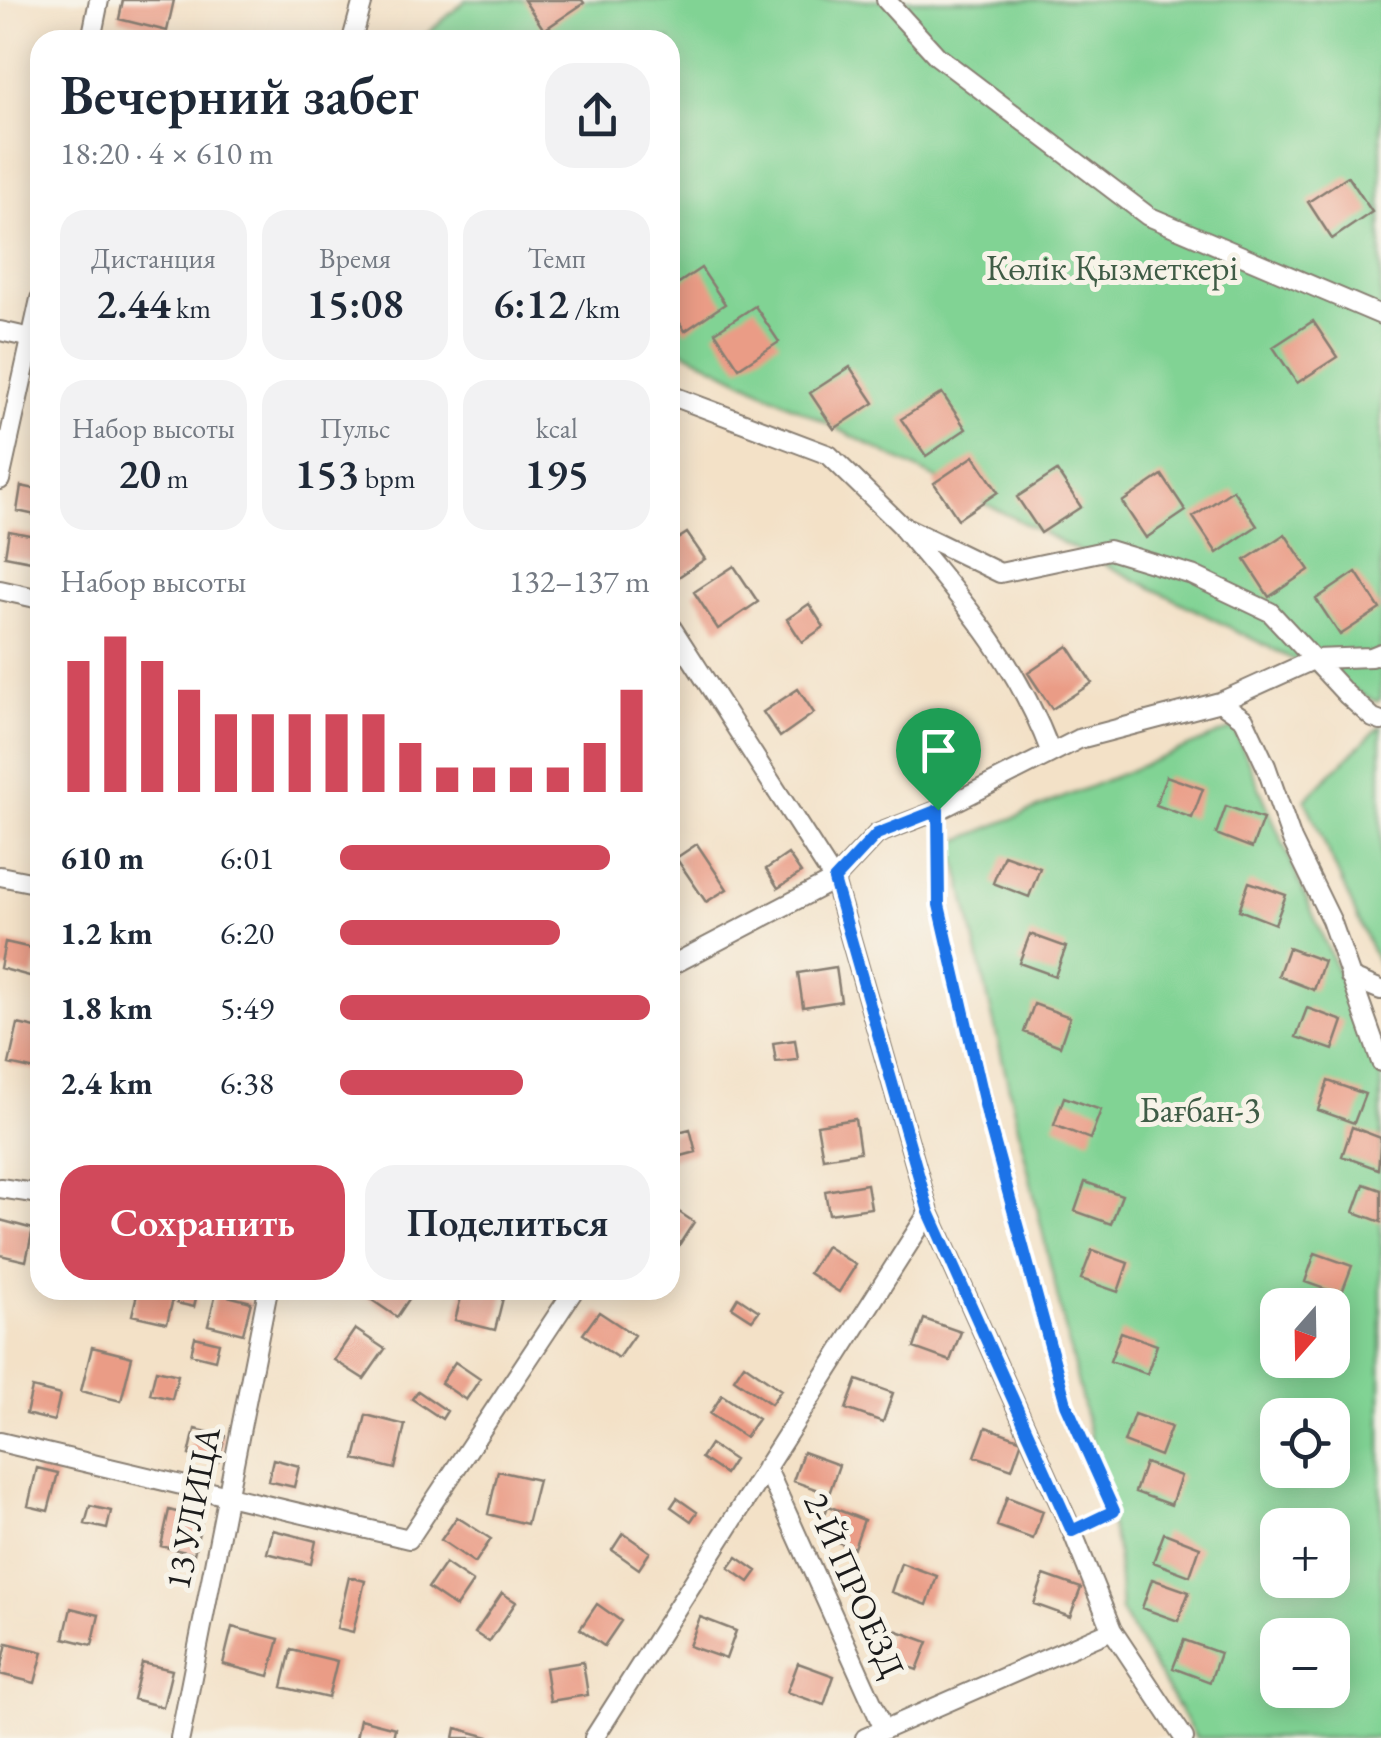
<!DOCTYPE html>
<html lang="ru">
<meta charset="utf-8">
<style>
:root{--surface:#fff;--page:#f2f2f3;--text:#1f2937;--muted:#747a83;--accent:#d1495b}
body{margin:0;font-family:"EB Garamond",serif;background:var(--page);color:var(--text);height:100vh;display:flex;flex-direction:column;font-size:38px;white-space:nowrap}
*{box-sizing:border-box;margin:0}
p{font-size:32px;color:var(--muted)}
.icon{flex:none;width:55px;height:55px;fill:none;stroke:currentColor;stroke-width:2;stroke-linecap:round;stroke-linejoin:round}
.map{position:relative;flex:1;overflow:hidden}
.sheet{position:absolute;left:30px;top:30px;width:650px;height:1270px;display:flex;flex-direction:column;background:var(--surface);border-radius:30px;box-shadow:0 5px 25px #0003}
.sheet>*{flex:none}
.needle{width:65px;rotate:200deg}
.buttons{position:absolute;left:1260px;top:1288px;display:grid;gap:20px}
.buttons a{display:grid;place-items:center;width:90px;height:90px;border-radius:20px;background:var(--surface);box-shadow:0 5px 25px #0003;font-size:50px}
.pin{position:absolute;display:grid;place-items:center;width:85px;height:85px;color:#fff;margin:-102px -42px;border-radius:50% 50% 50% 0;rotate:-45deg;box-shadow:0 0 10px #0007}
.pin .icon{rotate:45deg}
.round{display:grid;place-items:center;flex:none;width:105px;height:105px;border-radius:30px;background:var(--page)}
.head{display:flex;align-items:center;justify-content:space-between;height:170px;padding:0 30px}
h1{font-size:55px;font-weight:600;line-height:75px}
.stats{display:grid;grid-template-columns:repeat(3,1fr);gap:15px;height:170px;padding:10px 30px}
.stats div{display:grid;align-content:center;border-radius:25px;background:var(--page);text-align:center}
.stats b{font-size:42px;font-weight:600}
.stats small{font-size:28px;font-weight:400}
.stats p{font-size:28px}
.chart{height:280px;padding:20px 30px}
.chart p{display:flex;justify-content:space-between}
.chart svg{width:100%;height:180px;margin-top:10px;stroke:var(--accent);stroke-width:6}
.cta{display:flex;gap:20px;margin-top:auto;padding:20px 30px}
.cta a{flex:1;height:115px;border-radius:30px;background:var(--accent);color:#fff;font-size:40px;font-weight:600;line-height:115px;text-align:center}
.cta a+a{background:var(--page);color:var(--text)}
ul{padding:0 30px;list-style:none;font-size:32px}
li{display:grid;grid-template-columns:160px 120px 1fr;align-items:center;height:75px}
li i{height:25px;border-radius:12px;background:var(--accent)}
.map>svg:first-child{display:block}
.green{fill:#81d394;stroke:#4e7858;stroke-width:2.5;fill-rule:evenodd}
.building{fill:#ea9c86}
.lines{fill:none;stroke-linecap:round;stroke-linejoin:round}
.lane-casing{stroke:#887e72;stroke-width:14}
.street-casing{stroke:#887e72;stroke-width:22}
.lane{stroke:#fff;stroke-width:9}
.street{stroke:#fff;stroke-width:18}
.route-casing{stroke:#fff;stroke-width:20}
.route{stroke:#1a73e8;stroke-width:12}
.labels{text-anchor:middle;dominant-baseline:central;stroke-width:10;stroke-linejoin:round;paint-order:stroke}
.park-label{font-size:35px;fill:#3f5c46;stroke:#f7f3e8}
.street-label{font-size:35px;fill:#1c1c1c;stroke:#f7f3e8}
</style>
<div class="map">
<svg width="1381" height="1738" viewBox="0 0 1381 1738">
<rect width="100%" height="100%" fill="#f7f3e8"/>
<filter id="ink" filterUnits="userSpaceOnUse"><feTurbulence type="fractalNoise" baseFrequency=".01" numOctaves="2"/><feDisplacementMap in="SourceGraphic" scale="20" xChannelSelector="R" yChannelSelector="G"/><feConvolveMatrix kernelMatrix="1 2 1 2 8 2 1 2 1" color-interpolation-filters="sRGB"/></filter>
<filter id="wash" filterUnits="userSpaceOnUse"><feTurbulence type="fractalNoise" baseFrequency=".0048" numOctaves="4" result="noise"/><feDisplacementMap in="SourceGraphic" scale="40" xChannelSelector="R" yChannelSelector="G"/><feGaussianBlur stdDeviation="2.25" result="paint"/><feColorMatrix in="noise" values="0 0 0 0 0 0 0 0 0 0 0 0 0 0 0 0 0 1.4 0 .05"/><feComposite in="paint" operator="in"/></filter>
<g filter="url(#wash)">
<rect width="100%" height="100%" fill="#f3e1c7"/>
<!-- green -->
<path class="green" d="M466,0H1381V698L1377,702L670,344V40H420Z
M1381,725V971L1305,799Z
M1234,728L1381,1074V1738H1196L1121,1611L1117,1552L952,843ZM1278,1305H1332V1360H1278ZM1278,1415H1332V1470H1278ZM1278,1525H1332V1580H1278ZM1278,1635H1332V1690H1278Z"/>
<g id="blocks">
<!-- building -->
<path class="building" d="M123,0H174L167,31L119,19Z
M524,0H582L584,3L544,30Z
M1348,176L1372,212L1332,239L1308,202Z
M701,268L725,304L685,331L670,308V289Z
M755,306L779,342L739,368L715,332Z
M1313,321L1337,357L1297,383L1273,347Z
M850,367L874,403L834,429L810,393Z
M942,393L966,429L926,456L901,419Z
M974,456L998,492L958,519L934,483Z
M1057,471L1081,507L1041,533L1017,497Z
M1162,475L1186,511L1146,538L1122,502Z
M21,486L40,490V516L17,511Z
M1233,490L1257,526L1217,553L1193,517Z
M9,531L40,537L36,562L5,556Z
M687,533L705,559L677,578L670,568V544Z
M1285,534L1309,570L1269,597L1245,560Z
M734,566L758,602L718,629L694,592Z
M1356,572L1380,609L1340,635L1316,599Z
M809,604L824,627L802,642L787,619Z
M1068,646L1092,683L1052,709L1028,673Z
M798,689L814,713L780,737L763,712Z
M1166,776L1203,789L1192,818L1156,805Z
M1226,806L1263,819L1252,848L1216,834Z
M697,844L727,889L706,902L676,858Z
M788,854L801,873L778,888L766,869Z
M1004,855L1040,868L1029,897L993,883Z
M1249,882L1286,895L1275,924L1239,910Z
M1030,934L1066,947L1055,976L1019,963Z
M5,942L40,950L33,977L0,968Z
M1288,948L1324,961L1314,990L1278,976Z
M836,967L841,1001L803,1007L798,973Z
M1034,1004L1070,1017L1060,1046L1024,1032Z
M1307,1008L1343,1021L1333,1050L1296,1037Z
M18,1024L40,1029V1071L9,1064Z
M795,1040L798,1060L776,1062L773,1043Z
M1328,1081L1365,1094L1354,1123L1318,1110Z
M1064,1097L1101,1110L1090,1139L1054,1125Z
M855,1119L860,1152L823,1158L817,1125Z
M1352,1127L1381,1138L1378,1169L1342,1156Z
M690,1129L696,1152L670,1159V1134Z
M1085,1182L1122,1195L1111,1224L1075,1211Z
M867,1184L871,1208L829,1214L825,1191Z
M1364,1184L1381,1190V1222L1354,1212Z
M670,1206L694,1222L670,1259Z
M0,1220L33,1229L26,1261L0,1255Z
M826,1246L856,1265L839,1292L809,1273Z
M1092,1250L1128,1263L1118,1292L1081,1279Z
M1315,1253L1352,1266L1341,1295L1305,1282Z
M138,1290L175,1291L167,1323L132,1315Z
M180,1290H198L194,1307L177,1303Z
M370,1290H415L397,1317L366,1296Z
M463,1290H505L495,1330L455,1320Z
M216,1293L251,1302L243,1334L208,1325Z
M738,1297L759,1311L752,1320L732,1307Z
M599,1312L634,1335L618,1358L583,1334Z
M924,1319L961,1332L950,1361L914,1348Z
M355,1329L385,1349L364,1379L334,1360Z
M1121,1332L1157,1345L1147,1374L1110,1361Z
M195,1337L219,1343L215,1360L191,1354Z
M92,1347L132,1357L121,1401L81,1391Z
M455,1362L480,1379L466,1400L441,1383Z
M744,1364L781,1390L771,1404L734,1379Z
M156,1370L178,1375L172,1399L150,1394Z
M857,1380L893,1393L883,1422L846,1409Z
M32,1388L60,1395L54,1421L26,1414Z
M418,1391L447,1411L442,1419L412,1399Z
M722,1395L758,1419L745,1437L710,1414Z
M1134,1414L1171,1427L1160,1456L1124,1442Z
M366,1415L405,1425L395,1469L355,1459Z
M986,1427L1022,1440L1012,1469L975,1456Z
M195,1429L225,1436L218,1462L189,1455Z
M710,1444L734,1460L725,1474L701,1458Z
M803,1452L839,1465L829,1494L793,1481Z
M273,1459L299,1466L294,1487L268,1481Z
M1145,1463L1181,1476L1171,1505L1135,1492Z
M37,1468L58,1473L48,1511L28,1506Z
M498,1471L538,1480L527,1524L488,1514Z
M1007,1497L1043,1511L1033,1539L997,1526Z
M677,1498L697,1512L691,1521L671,1507Z
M90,1506L111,1511L107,1529L85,1524Z
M828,1506L864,1520L854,1548L817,1535Z
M169,1510L202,1519L194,1554L161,1546Z
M457,1517L491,1539L475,1563L441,1540Z
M273,1530L316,1541L311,1564L267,1553Z
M623,1533L650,1552L639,1569L612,1550Z
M1164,1533L1200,1547L1190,1576L1153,1562Z
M737,1557L757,1571L749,1582L729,1568Z
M445,1563L473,1582L456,1607L428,1588Z
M901,1563L937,1576L927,1605L891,1592Z
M1044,1575L1081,1588L1070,1617L1034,1604Z
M349,1577L365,1581L353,1632L337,1628Z
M1152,1579L1189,1592L1178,1621L1142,1608Z
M502,1593L516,1602L489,1642L475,1633Z
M597,1604L621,1621L604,1646L580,1629Z
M71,1608L99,1615L92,1645L64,1638Z
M700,1617L736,1631L726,1659L689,1646Z
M232,1627L279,1639L269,1676L223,1664Z
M892,1629L928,1642L917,1670L881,1657Z
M1184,1640L1220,1653L1210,1682L1173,1668Z
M7,1643L43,1652L35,1683L0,1674Z
M291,1650L337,1661L328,1698L282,1687Z
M583,1662L588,1695L550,1701L545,1668Z
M142,1663L172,1670L163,1707L133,1699Z
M798,1663L834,1676L824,1705L787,1692Z
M360,1719L395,1728L393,1738H356Z
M456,1728L489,1737V1738H454Z"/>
</g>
</g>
<g filter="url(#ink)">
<use href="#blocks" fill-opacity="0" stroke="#887e72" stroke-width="2.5"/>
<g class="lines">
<!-- lane casing -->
<g class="lane-casing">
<path id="lane" d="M939,810V905L989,1122L1067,1404L1114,1511L1072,1531"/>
</g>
<!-- street casing -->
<g class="street-casing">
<path id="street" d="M886,0L937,56L1148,216L1381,315
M91,40L99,0
M352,40L363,0
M0,331L40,340
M670,395L829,455L901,525L1000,573L1109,550L1192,575L1270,612L1347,695L1373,718L1381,721
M0,480L40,299
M904,530C965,603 1017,662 1051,753
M0,590L40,599
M1220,702L1244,719L1266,766L1292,840L1331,920L1381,1062
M0,876L40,884
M670,966L834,880L877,834L939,810L1079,739L1220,702L1315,659L1371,657L1381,653
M1350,977L1381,990
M0,1188L40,1194
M929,1212L1072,1531L1112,1630L1184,1738
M0,1442L409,1539L574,1290
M766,1467L884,1729
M180,1738L268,1290
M594,1738L929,1212L834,880L670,625
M865,1738L1112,1630"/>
</g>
<!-- lane -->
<use href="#lane" class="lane"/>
<!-- street -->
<use href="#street" class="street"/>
</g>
</g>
<g class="lines" filter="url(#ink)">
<!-- route casing -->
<g class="route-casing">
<path id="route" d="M938,810L939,905L989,1122L1066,1404L1114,1511L1072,1531L929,1212L834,880L877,834Z"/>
</g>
<!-- route -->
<use href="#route" class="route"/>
</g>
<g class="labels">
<!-- park labels -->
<g class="park-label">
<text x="1112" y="267">Көлік Қызметкері</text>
<text x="1200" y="1109">Бағбан-3</text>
</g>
<!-- street labels -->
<g class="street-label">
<text transform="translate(192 1508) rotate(-79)">13 УЛИЦА</text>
<text transform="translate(855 1585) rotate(66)">2-Й ПРОЕЗД</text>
</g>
</g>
</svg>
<div class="buttons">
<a><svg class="needle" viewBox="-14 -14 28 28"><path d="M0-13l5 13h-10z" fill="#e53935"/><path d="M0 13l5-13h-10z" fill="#747a83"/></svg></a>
<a><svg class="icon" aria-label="locate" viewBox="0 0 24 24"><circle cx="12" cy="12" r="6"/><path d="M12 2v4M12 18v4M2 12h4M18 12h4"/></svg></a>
<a>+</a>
<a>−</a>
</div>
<div class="pin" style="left:938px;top:810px;background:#1e9e55"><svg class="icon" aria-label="arrive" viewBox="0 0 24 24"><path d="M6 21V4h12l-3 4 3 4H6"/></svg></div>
<section class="sheet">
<div class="head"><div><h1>Вечерний забег</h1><p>18:20 · 4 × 610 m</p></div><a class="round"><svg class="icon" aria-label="share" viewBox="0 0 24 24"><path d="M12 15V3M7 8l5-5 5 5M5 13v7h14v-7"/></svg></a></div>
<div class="stats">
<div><p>Дистанция</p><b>2.44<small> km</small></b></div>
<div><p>Время</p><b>15:08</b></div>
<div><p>Темп</p><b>6:12<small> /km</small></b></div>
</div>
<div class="stats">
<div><p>Набор высоты</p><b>20<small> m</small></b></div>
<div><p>Пульс</p><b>153<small> bpm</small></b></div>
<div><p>kcal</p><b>195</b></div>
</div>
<div class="chart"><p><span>Набор высоты</span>132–137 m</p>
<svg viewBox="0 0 160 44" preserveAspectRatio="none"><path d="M5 44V12M15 44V6M25 44V12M35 44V19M45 44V25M55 44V25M65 44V25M75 44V25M85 44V25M95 44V32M105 44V38M115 44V38M125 44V38M135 44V38M145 44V32M155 44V19"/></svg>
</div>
<ul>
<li><b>610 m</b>6:01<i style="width:87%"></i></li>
<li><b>1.2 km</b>6:20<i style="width:71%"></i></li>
<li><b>1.8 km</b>5:49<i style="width:100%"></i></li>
<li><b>2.4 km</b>6:38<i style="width:59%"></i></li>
</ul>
<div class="cta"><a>Сохранить</a><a>Поделиться</a></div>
</section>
</div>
